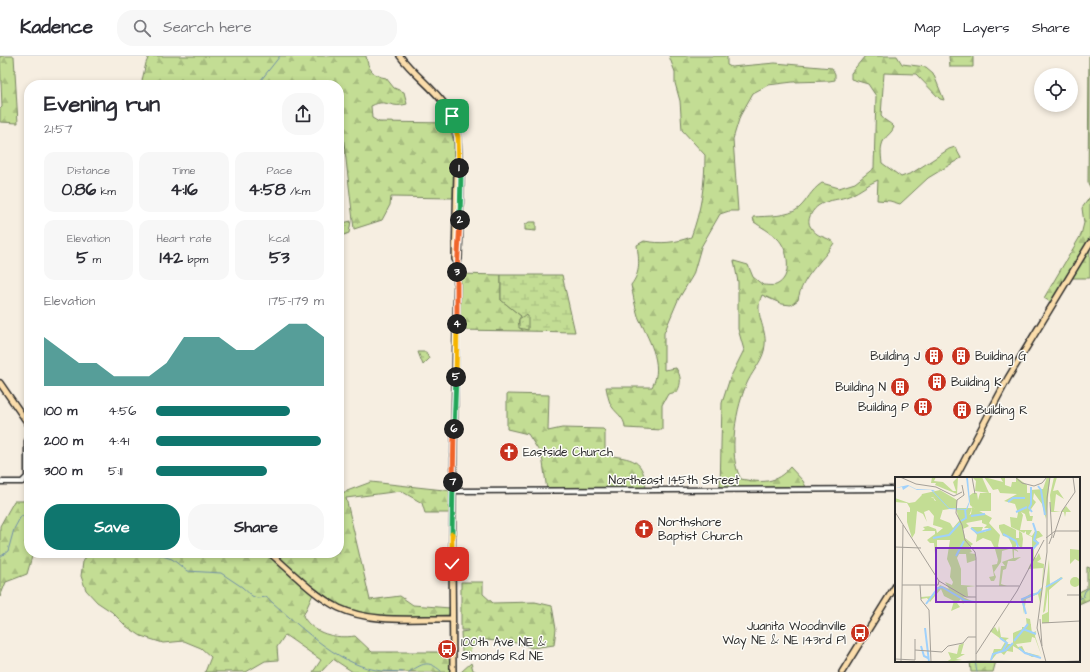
<!DOCTYPE html>
<meta charset="utf-8">
<style>
:root{--surface:#fff;--page:#f7f7f7;--text:#2b2b33;--muted:#7c7c81;--line:#e1e1e2;--accent:#0f766e}
body{margin:0;font-family:"Architects Daughter",sans-serif;background:var(--page);color:var(--text);height:100vh;display:flex;flex-direction:column;font-size:15px;white-space:nowrap}
*{box-sizing:border-box;margin:0}
p{font-size:13px;color:var(--muted)}
.icon{flex:none;width:22px;height:22px;fill:none;stroke:currentColor;stroke-width:2;stroke-linecap:round;stroke-linejoin:round}
.map{position:relative;flex:1;overflow:hidden}
.side{position:absolute;left:24px;top:24px;width:320px;height:478px;display:flex;flex-direction:column;background:var(--surface);border-radius:16px;box-shadow:0 2px 6px #0003}
.side>*{flex:none}
.fabs{position:absolute;left:1034px;top:12px;display:grid;gap:8px}
.fabs a{display:grid;place-items:center;width:44px;height:44px;border-radius:50%;background:var(--surface);box-shadow:0 2px 6px #0003;font-size:20px}
.pin{position:absolute;display:grid;place-items:center;width:34px;height:34px;color:#fff;margin:-17px;border-radius:8px;box-shadow:0 2px 6px #0006}
.km{position:absolute;width:20px;height:20px;margin:-10px;border-radius:50%;background:#222;color:#fff;font-size:11px;line-height:20px;text-align:center}
.round{display:grid;place-items:center;flex:none;width:42px;height:42px;border-radius:16px;background:var(--page)}
.head{display:flex;align-items:center;justify-content:space-between;height:68px;padding:0 20px}
h1{font-size:22px;font-weight:800;line-height:30px}
.stats{display:grid;grid-template-columns:repeat(3,1fr);gap:6px;height:68px;padding:4px 20px}
.stats div{display:grid;align-content:center;border-radius:10px;background:var(--page);text-align:center}
.stats b{font-size:17px;font-weight:800}
.stats small{font-size:11px;font-weight:400}
.stats p{font-size:11px}
.chart{height:112px;padding:8px 20px}
.chart p{display:flex;justify-content:space-between}
.chart svg{width:100%;height:72px;margin-top:4px;fill:var(--accent);opacity:.7}
.button{display:flex;gap:8px;margin-top:auto;padding:8px 20px}
.button a{flex:1;height:46px;border-radius:16px;background:var(--accent);color:#fff;font-size:16px;font-weight:800;line-height:46px;text-align:center}
.button a+a{background:var(--page);color:var(--text)}
ul{padding:0 20px;list-style:none;font-size:13px}
li{display:grid;grid-template-columns:64px 48px 1fr;align-items:center;height:30px}
li i{height:10px;border-radius:5px;background:var(--accent)}
header{display:flex;align-items:center;gap:24px;box-sizing:border-box;height:56px;padding:0 20px;background:var(--surface);border-bottom:1px solid var(--line)}
header strong{font-size:19px}
nav{display:flex;gap:22px;margin-inline-start:auto;font-size:14px}
.search{width:280px;height:36px;background:var(--page);display:flex;align-items:center;gap:10px;box-sizing:border-box;padding:0 14px;border-radius:16px;color:var(--muted);font-size:15px}
.map>svg:first-child{display:block}
.forest{fill:url(#forest-firs);stroke:#778460}
.wetland{fill:url(#wetland-marsh);stroke:#778460}
.park{fill:url(#park-dots);stroke:#778460}
.lines{fill:none;stroke-linecap:round;stroke-linejoin:round}
.stream{stroke:#718fa8;stroke-width:1}
.minor-casing{stroke:#2b2b2b;stroke-width:7}
.major-casing{stroke:#2b2b2b;stroke-width:8}
.minor{stroke:#fdfcf7;stroke-width:4}
.major{stroke:#fbddab;stroke-width:5}
.split-1-casing{stroke:#fff;stroke-width:8}
.split-2-casing{stroke:#fff;stroke-width:8}
.split-3-casing{stroke:#fff;stroke-width:8}
.split-4-casing{stroke:#fff;stroke-width:8}
.split-5-casing{stroke:#fff;stroke-width:8}
.split-6-casing{stroke:#fff;stroke-width:8}
.split-7-casing{stroke:#fff;stroke-width:8}
.split-8-casing{stroke:#fff;stroke-width:8}
.split-9-casing{stroke:#fff;stroke-width:8}
.split-1{stroke:#f5b400;stroke-width:5}
.split-2{stroke:#22a559;stroke-width:5}
.split-3{stroke:#f0652b;stroke-width:5}
.split-4{stroke:#f0652b;stroke-width:5}
.split-5{stroke:#f5b400;stroke-width:5}
.split-6{stroke:#22a559;stroke-width:5}
.split-7{stroke:#f0652b;stroke-width:5}
.split-8{stroke:#22a559;stroke-width:5}
.split-9{stroke:#f5b400;stroke-width:5}
.labels{text-anchor:middle;dominant-baseline:central;stroke-width:3;stroke-linejoin:round;paint-order:stroke}
.poi-label{font-size:12px;fill:#2b2b2b;stroke:#fdfcf7;text-anchor:start}
.street-label{font-size:12px;fill:#2b2b2b;stroke:#fdfcf7}
.inset-river{fill:none;stroke:#9fd1fc;stroke-width:2}
.inset-road{fill:none;stroke:#a5a098;stroke-width:1}
.view{fill:#7b2cbf;fill-opacity:0.15;stroke:#7b2cbf;stroke-width:2}
.inset-edge{fill:none;stroke:#2b2b2b;stroke-width:2}
</style>
<header>
<strong>Kadence</strong>
<div class="search"><svg class="icon" aria-label="search" viewBox="0 0 24 24"><circle cx="10" cy="10" r="6"/><path d="M15 15l6 6"/></svg>Search here</div>
<nav><a>Map</a><a>Layers</a><a>Share</a></nav>
</header>
<div class="map">
<svg width="1090" height="616" viewBox="0 0 1090 616">
<defs>
<pattern id="forest-firs" width="22" height="20" patternUnits="userSpaceOnUse"><rect width="22" height="20" fill="#c3dd94"/><path d="M5 1l3.5 6h-7zM16 11l3.5 6h-7z" fill="#a8be80"/></pattern>
<pattern id="wetland-marsh" width="20" height="14" patternUnits="userSpaceOnUse"><rect width="20" height="14" fill="#c3dd94"/><path d="M1 5h8M5 5V1M11 12h8M15 12V8" fill="none" stroke="#a8be80"/></pattern>
<pattern id="park-dots" width="8" height="8" patternUnits="userSpaceOnUse"><rect width="8" height="8" fill="#c3dd94"/><path d="M2 2h.1M6 6h.1" fill="none" stroke="#a8be80" stroke-width="1.8" stroke-linecap="round"/></pattern>
</defs>
<rect width="100%" height="100%" fill="#f6eee1"/>
<filter id="ink" filterUnits="userSpaceOnUse"><feTurbulence type="fractalNoise" baseFrequency=".025" numOctaves="2"/><feDisplacementMap in="SourceGraphic" scale="8" xChannelSelector="R" yChannelSelector="G"/><feConvolveMatrix kernelMatrix="1 2 1 2 8 2 1 2 1" color-interpolation-filters="sRGB"/></filter>
<g filter="url(#ink)">
<!-- forest -->
<path class="forest" d="M0,0H14L18,67L0,66V53L2,51Z
M149,0H366C368,13 373,20 386,22L394,32L404,36L407,48C403,49 398,50 394,49C384,47 381,45 371,50L372,62L379,66L449,67L454,87L453,142L391,141L390,149L382,164L354,173L342,69L339,68V29H141L146,7Z
M669,0H727V9L731,11L775,7L832,12L835,18V24L829,25L793,26L768,29L753,37L740,60L733,83L738,155H729L720,158L701,191L693,219L678,244L664,277V314L676,312C681,320 682,327 677,336L668,338L662,349V374L625,372C625,360 614,357 610,347C608,342 607,336 606,331H652C665,308 647,281 638,260C635,250 633,239 631,229C641,216 639,205 637,189L644,185C661,188 675,187 691,181C701,155 705,127 705,99L682,74L680,45L675,27V16Z
M865,0H897L902,8L926,11L933,17L944,44L940,43L916,18L884,17L881,60C884,65 890,66 894,71C892,77 887,79 884,84C880,90 881,99 882,107L901,121L912,117L949,93L955,91L961,102L928,122L900,148L890,145L877,144L878,124C868,128 860,135 851,139C836,146 820,142 811,158C809,162 808,166 810,170C817,183 826,179 834,187C822,206 802,220 798,244L791,249L782,248L762,239C753,258 767,271 765,289C764,303 754,313 748,325C736,349 727,400 741,423C762,427 776,428 790,411L803,425L807,433H720L722,347L730,322L744,294L738,273V226L734,205L748,209L753,221L763,229C766,229 772,230 776,229C793,222 789,193 777,182C771,176 761,171 754,166L753,161C766,160 789,161 799,152C808,144 810,135 822,127L839,132L855,127L874,112L876,40L868,28L851,23V17Z
M949,0H973V11H950Z
M1089,0H1090V131L1088,127Z
M1090,141V222H1070L1052,247L1044,242L1081,179L1084,167L1082,152Z
M457,218L501,219V244L521,260L523,275L457,274Z
M507,338L549,339L548,375L562,372L603,373L605,375V399C633,403 644,402 646,434H547L542,400L528,378L507,373Z
M371,426L453,435V457H425L422,447L401,435L346,442L370,544L400,540L413,549L450,552L449,559L378,562L354,557L314,536L303,560C313,578 336,583 355,580L372,596H452L453,616H353L333,603L321,616H313L321,604L285,579L277,591L278,604L265,605L246,616H205L211,601L201,592L184,585L163,587L141,580L126,570L112,556L97,546L86,534L81,520L83,506L88,497H339V438Z
M29,440V497H33L27,518L6,526L0,541V470L14,445H23Z
M1087,511L1090,512V543L1079,548V536L1087,532Z
M461,526H483V538L493,547L535,546L552,550L556,573L554,589L532,592L517,587L486,584L472,590L470,596H462L461,576L468,575V574H461Z
M970,605H996L993,616H971Z
M471,607L473,614L477,616H461Z"/>
<!-- wetland -->
<path class="wetland" d="M501,219H562L575,276L523,275C519,269 516,267 521,260L501,244Z"/>
<!-- park -->
<path class="park" d="M351,165L349,177L344,179C340,176 339,172 339,168Z
M529,166H536V175L525,174V169Z
M525,259L528,260V274L519,272V263Z
M418,296H426L429,303L423,309Z"/>
<g class="lines">
<!-- stream -->
<path class="stream" d="M257,29L280,0
M157,497L159,499L172,503L187,515L221,517L242,531L252,540L257,542L266,541C297,567 335,607 376,614C384,616 394,615 403,616
M0,501L8,495L14,473L21,460L29,459
M1079,543L1083,541L1085,535L1090,531
M975,605L977,616
M409,616C423,608 427,603 441,615"/>
<!-- minor casing -->
<g class="minor-casing">
<path id="minor" d="M0,426H22L27,421V385L29,382
M453,435L896,433"/>
</g>
<!-- major casing -->
<g class="major-casing">
<path id="major" d="M400,0C413,18 434,32 446,50C459,70 459,92 459,114L461,118L459,203L457,206
M0,327L29,369
M955,422L1008,322L1090,187
M270,497C292,516 313,539 339,552C373,568 416,562 452,563
M453,616L452,500L457,218V206L455,203L457,117L459,114
M842,616L896,529"/>
</g>
<!-- minor -->
<use href="#minor" class="minor"/>
<!-- major -->
<use href="#major" class="major"/>
</g>
</g>
<g class="lines" filter="url(#ink)">
<!-- split-1 casing -->
<g class="split-1-casing">
<path id="split-1" d="M452,60L458,81L459,112"/>
</g>
<!-- split-2 casing -->
<g class="split-2-casing">
<path id="split-2" d="M459,112L461,118L460,164"/>
</g>
<!-- split-3 casing -->
<g class="split-3-casing">
<path id="split-3" d="M457,216L460,164"/>
</g>
<!-- split-4 casing -->
<g class="split-4-casing">
<path id="split-4" d="M457,268V216"/>
</g>
<!-- split-5 casing -->
<g class="split-5-casing">
<path id="split-5" d="M456,321L457,268"/>
</g>
<!-- split-6 casing -->
<g class="split-6-casing">
<path id="split-6" d="M454,373L456,321"/>
</g>
<!-- split-7 casing -->
<g class="split-7-casing">
<path id="split-7" d="M453,426L454,373"/>
</g>
<!-- split-8 casing -->
<g class="split-8-casing">
<path id="split-8" d="M452,478L453,426"/>
</g>
<!-- split-9 casing -->
<g class="split-9-casing">
<path id="split-9" d="M452,508V478"/>
</g>
<!-- split-1 -->
<use href="#split-1" class="split-1"/>
<!-- split-2 -->
<use href="#split-2" class="split-2"/>
<!-- split-3 -->
<use href="#split-3" class="split-3"/>
<!-- split-4 -->
<use href="#split-4" class="split-4"/>
<!-- split-5 -->
<use href="#split-5" class="split-5"/>
<!-- split-6 -->
<use href="#split-6" class="split-6"/>
<!-- split-7 -->
<use href="#split-7" class="split-7"/>
<!-- split-8 -->
<use href="#split-8" class="split-8"/>
<!-- split-9 -->
<use href="#split-9" class="split-9"/>
</g>
<!-- icons -->
<defs>
<g id="building-disc" transform="scale(1)"><circle r="9.5" fill="#c8321e" stroke="#fdfcf7"/><path d="M-4-6H4V6H1V3H-1V6H-4ZM-2.5-4.3h1.7v1.8h-1.7ZM.8-4.3h1.7v1.8H.8ZM-2.5-1h1.7V.8h-1.7ZM.8-1h1.7V.8H.8Z" fill="#fff"/></g>
<g id="church-disc" transform="scale(1)"><circle r="9.5" fill="#c8321e" stroke="#fdfcf7"/><path d="M-1.2-6h2.4v3.5h3.3v2.4h-3.3V6h-2.4V-.1h-3.3v-2.4h3.3Z" fill="#fff"/></g>
<g id="bus-disc" transform="scale(1)"><circle r="9.5" fill="#c8321e" stroke="#fdfcf7"/><path d="M-5-6H5V4H4V6H2V4H-2V6H-4V4H-5ZM-3.5-4V0h7V-4ZM-3.5 1.2v1.5H-2V1.2ZM2 1.2v1.5H3.5V1.2Z" fill="#fff"/></g>
</defs>
<g fill-rule="evenodd">
<use href="#building-disc" x="934" y="300"/>
<use href="#building-disc" x="961" y="300"/>
<use href="#building-disc" x="937" y="326"/>
<use href="#building-disc" x="900" y="331"/>
<use href="#building-disc" x="923" y="351"/>
<use href="#building-disc" x="962" y="354"/>
<use href="#church-disc" x="509" y="396"/>
<use href="#church-disc" x="644" y="473"/>
<use href="#bus-disc" x="860" y="577"/>
<use href="#bus-disc" x="447" y="593"/>
</g>
<g class="labels">
<!-- poi labels -->
<g class="poi-label">
<text x="920" y="300" text-anchor="end">Building J</text>
<text x="975" y="300">Building G</text>
<text x="951" y="326">Building K</text>
<text x="886" y="331" text-anchor="end">Building N</text>
<text x="909" y="351" text-anchor="end">Building P</text>
<text x="976" y="354">Building R</text>
<text x="523" y="396">Eastside Church</text>
<text x="658" y="466">Northshore<tspan x="658" dy="14">Baptist Church</tspan></text>
<text x="846" y="570" text-anchor="end">Juanita Woodinville<tspan x="846" dy="14">Way NE &amp; NE 143rd Pl</tspan></text>
<text x="461" y="586">100th Ave NE &amp;<tspan x="461" dy="14">Simonds Rd NE</tspan></text>
</g>
<!-- street labels -->
<g class="street-label">
<text x="674" y="424">Northeast 145th Street</text>
</g>
</g>
<!-- overview -->
<g transform="translate(895 421)">
<rect width="185" height="185" fill="#f6eee1"/>
<path d="M37,0H41L39,4L48,5L58,14H61L58,5L63,0L62,17L40,8L41,6H36ZM77,0H87L94,16L80,14L81,4ZM89,0L108,5L105,0H110V8L116,10L117,5H121V0L132,8V16H136V13L148,12L152,0H155L151,42L147,27L139,16L138,22L141,25L134,35L135,39H138L137,44H132L130,37L126,35L128,38L125,53H137L134,58L137,59L140,54H144L148,59L141,62L144,67L139,71V80L141,81L144,76L146,82L142,85L149,87L148,107L145,126L143,117L131,122L129,137L127,122L137,116L141,117L147,110L148,91L133,92L137,83V60L131,57V54L129,56L116,50L115,40L122,41L123,36L120,27L109,24L122,17L105,16L103,12L98,13ZM159,0H162L158,14L163,13L169,22L161,17L159,34L166,35L171,29L176,35H171L170,40L169,35H156L155,18ZM26,19L28,22H38L37,19L40,24L43,23L48,32L45,42L55,46L58,51L70,37L72,39L76,37L77,30L97,41L94,46L105,58L103,69L105,72H114L107,74L106,85L99,95L101,100L99,104H96L94,100L99,99L97,88L102,87L103,83L100,72L96,64L88,61L81,65L82,58L76,50H88L86,55H90L94,51H89L92,48L87,46V43L71,46L74,49L68,52L70,61L78,67L74,70L77,75L74,76L80,77L81,83L72,86L71,77H64L62,81L66,92V108L81,109L72,110L73,119H77L68,120L81,126L70,124L68,127L66,122L62,126L65,130L56,134L59,124L49,119L46,112L35,125L32,121L26,122V120L38,119L45,108L54,112L50,105L57,108L58,105L55,100L56,91L52,82L55,63H42V77H40L39,66H35L32,63L40,57V54H27L30,52L28,50L33,49L41,52L42,56L48,51L38,48L39,39L34,33L29,35L32,45L28,37L22,34L20,56L17,61L12,45V35H15V31L12,26L0,25V21L14,26L20,25ZM109,47L121,53V61H124V54L127,56L128,62L127,72L122,67L120,71L124,75L119,73V81L126,80L120,84H113L111,92L108,93L106,107L112,109H104L106,89H110L107,85L118,81L117,68L113,60L108,59L104,51V48ZM154,82L155,108L166,100L168,101L154,113V146H147V138L153,135V113L150,134L148,136ZM175 105a5 5 0 1 1 10 0a5 5 0 1 1-10 0ZM131,141L135,142L137,156L141,154L140,159L147,180L140,161L137,160L136,165L121,167L123,170L127,169L130,175L145,179L137,180L118,169V175L112,174L109,178L104,174L95,185L99,172H106L110,165L95,154L100,150L103,155L104,149L106,160L114,161L111,163L112,167H118V156L132,150ZM69,166L66,177H70L61,182L67,183L51,185L56,182L53,175L62,177L64,168Z" fill="#c3dd94"/>
<path d="M45,13L62,23V31H77L73,42L64,43L61,31L48,33L38,20H36L39,22H25L27,17ZM78,16H82L83,23L85,16H96V34H82L75,28L74,19ZM175,72L185,73V85L180,82L175,87ZM133,147H136V165H118V156H127V150H131Z" fill="#c3dd94"/>
<path d="M71,0L73,1L75,24L72,33L54,32L36,13H22L14,9L8,13L7,10L0,11L13,8L21,12L40,13L38,14L54,31L71,32L74,25Z" fill="#9fd1fc"/>
<path class="inset-river" d="M143,9L146,13L150,38M136,10V27L134,31L137,35M113,25L118,21H130M121,35L132,30M76,39L90,37M66,44L71,41L70,32M76,51L82,56L96,52M108,57L121,64L123,70M38,61L54,58L65,46M138,72L143,66L139,63L141,55L138,46M61,79L69,64M151,110L167,101M31,127L43,111L47,110L71,124L80,125M131,137L127,122L143,116L146,112M30,151L34,185M128,152L141,157M105,161L112,166L108,173M119,164L133,147M26,169L29,179L33,181M124,171L130,176L146,181M96,183L98,177L111,173L118,166"/>
<path class="inset-road" d="M5,0L21,7L41,10L59,19L67,15M77,0L80,17M120,0L127,6L139,9L147,6L152,0M67,8L69,18L62,23L61,36L67,48L70,63L80,75L81,81M0,35L44,104L71,120H81M151,61L160,54H185M158,61L167,34L180,15L178,0M154,67L157,59L155,25M0,70L26,71M7,108H43L44,104M25,108L26,123L34,133L36,185M81,109H124M172,118H185M145,142L147,169M147,146L185,144M20,173L47,175L53,169L68,166L73,160H81M81,177L122,114L149,63M0,182L20,183V162M81,184L154,185M6,185L8,48M60,185L81,184M81,185V81M151,185L142,151L152,75V21L155,0M155,185L185,184"/>
<path class="view" d="M41,71H137V125H41Z"/>
<rect width="185" height="185" class="inset-edge"/>
</g>
</svg>
<div class="fabs">
<a><svg class="icon" aria-label="locate" viewBox="0 0 24 24"><circle cx="12" cy="12" r="6"/><path d="M12 2v4M12 18v4M2 12h4M18 12h4"/></svg></a>
</div>
<div class="pin" style="left:452px;top:60px;background:#1e9e55"><svg class="icon" aria-label="arrive" viewBox="0 0 24 24"><path d="M6 21V4h12l-3 4 3 4H6"/></svg></div>
<div class="pin" style="left:452px;top:508px;background:#d93025"><svg class="icon" aria-label="check" viewBox="0 0 24 24"><path d="M5 12l5 5 9-10"/></svg></div>
<b class="km" style="left:459px;top:112px">1</b>
<b class="km" style="left:460px;top:164px">2</b>
<b class="km" style="left:457px;top:216px">3</b>
<b class="km" style="left:457px;top:268px">4</b>
<b class="km" style="left:456px;top:321px">5</b>
<b class="km" style="left:454px;top:373px">6</b>
<b class="km" style="left:453px;top:426px">7</b>
<section class="side">
<div class="head"><div><h1>Evening run</h1><p>21:57</p></div><a class="round"><svg class="icon" aria-label="share" viewBox="0 0 24 24"><path d="M12 15V3M7 8l5-5 5 5M5 13v7h14v-7"/></svg></a></div>
<div class="stats">
<div><p>Distance</p><b>0.86<small> km</small></b></div>
<div><p>Time</p><b>4:16</b></div>
<div><p>Pace</p><b>4:58<small> /km</small></b></div>
</div>
<div class="stats">
<div><p>Elevation</p><b>5<small> m</small></b></div>
<div><p>Heart rate</p><b>142<small> bpm</small></b></div>
<div><p>kcal</p><b>53</b></div>
</div>
<div class="chart"><p><span>Elevation</span>175–179 m</p>
<svg viewBox="0 0 160 44" preserveAspectRatio="none"><path d="M0 44V14L10 22L20 30L30 30L40 38L50 38L60 38L70 30L80 14L90 14L100 14L110 22L120 22L130 14L140 6L150 6L160 14V44z"/></svg>
</div>
<ul>
<li><b>100 m</b>4:56<i style="width:80%"></i></li>
<li><b>200 m</b>4:41<i style="width:98%"></i></li>
<li><b>300 m</b>5:11<i style="width:66%"></i></li>
</ul>
<div class="button"><a>Save</a><a>Share</a></div>
</section>
</div>
